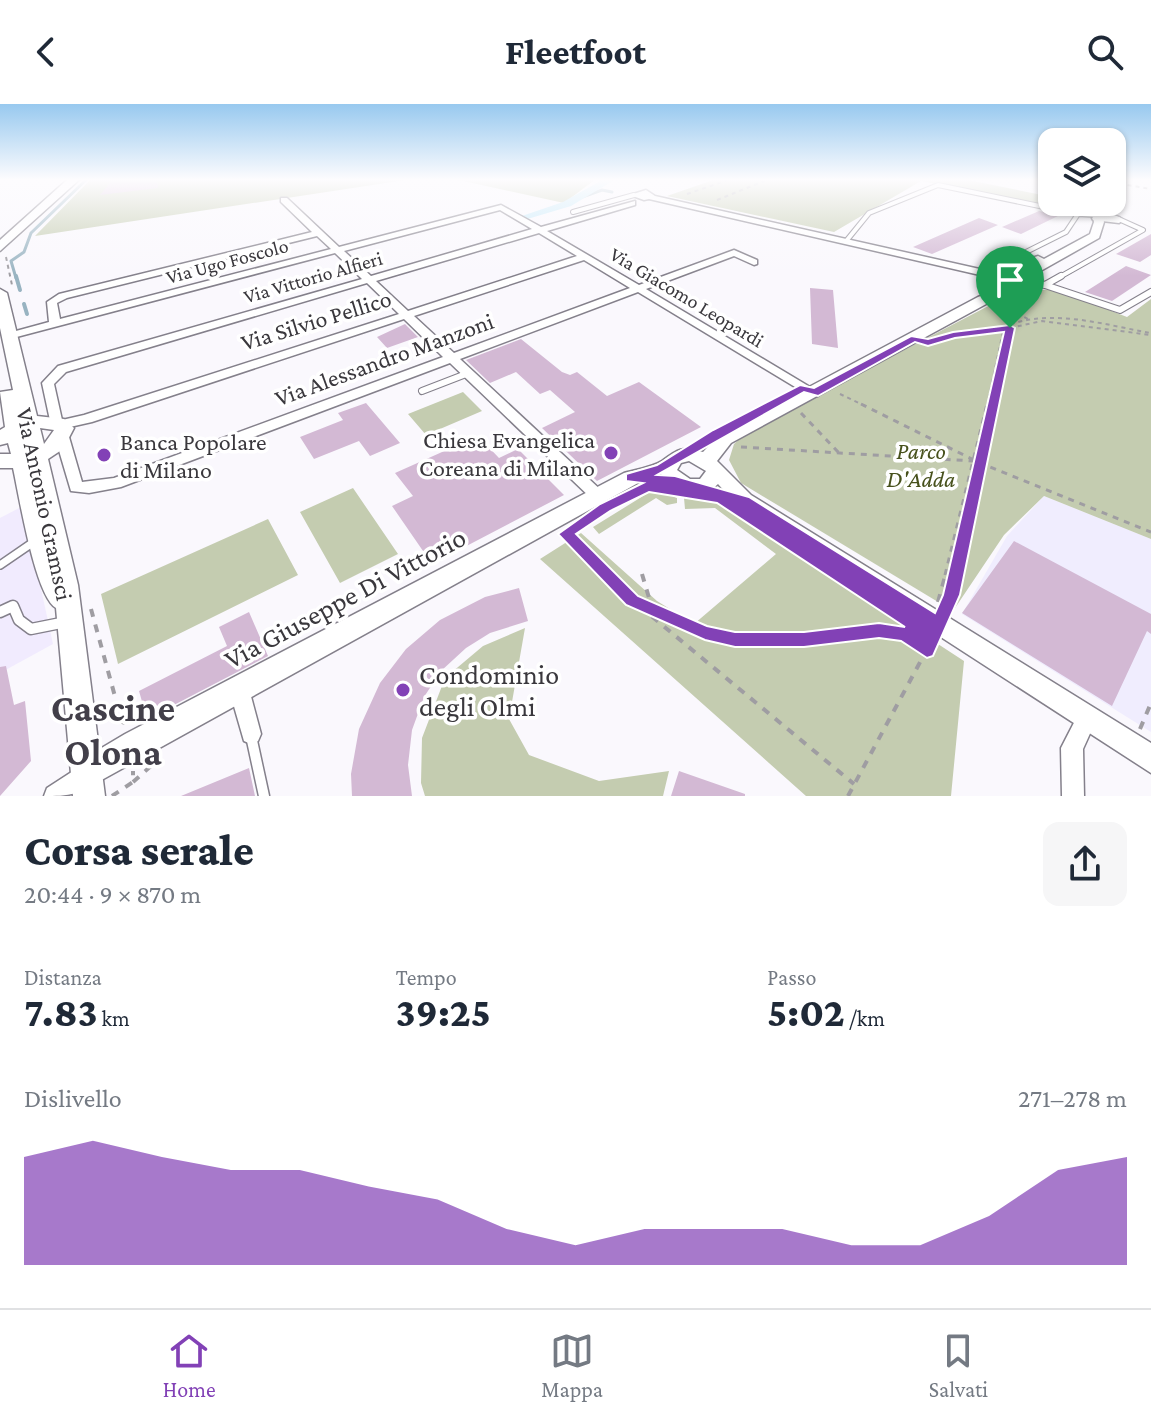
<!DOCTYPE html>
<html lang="it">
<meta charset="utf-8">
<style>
:root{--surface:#fff;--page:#f6f6f7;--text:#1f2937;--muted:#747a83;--line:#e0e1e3;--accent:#8241b6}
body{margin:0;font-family:"Crimson Pro",serif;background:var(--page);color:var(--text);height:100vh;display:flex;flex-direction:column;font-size:30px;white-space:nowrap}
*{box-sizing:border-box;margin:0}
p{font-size:26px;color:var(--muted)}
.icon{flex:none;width:44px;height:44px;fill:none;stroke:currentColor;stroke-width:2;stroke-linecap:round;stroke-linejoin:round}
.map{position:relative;height:692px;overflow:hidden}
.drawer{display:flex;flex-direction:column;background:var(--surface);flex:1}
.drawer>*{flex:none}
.controls{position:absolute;left:1038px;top:24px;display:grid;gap:16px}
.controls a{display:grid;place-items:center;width:88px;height:88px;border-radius:16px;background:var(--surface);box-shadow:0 2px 6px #0004;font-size:40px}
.pin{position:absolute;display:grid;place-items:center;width:68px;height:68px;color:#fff;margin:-82px -34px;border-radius:50% 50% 50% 0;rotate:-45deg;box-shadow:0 0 8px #0007}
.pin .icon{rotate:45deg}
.round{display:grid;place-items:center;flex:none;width:84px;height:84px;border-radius:16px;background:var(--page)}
.head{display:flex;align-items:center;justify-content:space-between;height:136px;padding:0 24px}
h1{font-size:44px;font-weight:800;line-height:60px}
.metrics{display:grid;grid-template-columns:repeat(3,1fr);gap:12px;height:136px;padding:8px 24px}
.metrics div{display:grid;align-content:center}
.metrics b{font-size:40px;font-weight:800}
.metrics small{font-size:22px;font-weight:400}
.metrics p{font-size:22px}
.chart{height:224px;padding:16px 24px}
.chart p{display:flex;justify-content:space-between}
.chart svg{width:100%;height:144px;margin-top:8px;fill:var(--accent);opacity:.7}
header{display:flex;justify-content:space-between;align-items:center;height:104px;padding:0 24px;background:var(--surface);font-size:36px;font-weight:800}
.dock{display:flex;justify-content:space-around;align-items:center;height:112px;border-top:2px solid var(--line);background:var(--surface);font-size:22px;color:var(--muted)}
.dock a{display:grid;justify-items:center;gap:4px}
.dock .selected{color:var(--accent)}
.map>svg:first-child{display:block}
.built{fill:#f1ebfe}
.education{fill:#f0edfe}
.green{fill:#c4ccb0}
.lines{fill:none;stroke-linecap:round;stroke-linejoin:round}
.stream-far1{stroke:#98b3c1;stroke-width:3}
.stream{stroke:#98b3c1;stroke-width:4}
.canal{fill:#c1e8f9;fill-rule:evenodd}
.building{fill:#d3b9d4}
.service-far3-casing{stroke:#84808b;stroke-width:6}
.service-far2-casing{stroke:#84808b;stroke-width:8}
.service-far1-casing{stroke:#84808b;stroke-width:10}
.service-casing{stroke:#84808b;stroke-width:13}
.minor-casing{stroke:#84808b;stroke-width:3}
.tertiary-casing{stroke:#84808b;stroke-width:3}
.secondary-casing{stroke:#84808b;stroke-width:3}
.path-far2{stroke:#9f9da2;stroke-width:2;stroke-dasharray:4 4;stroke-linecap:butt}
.path-far1{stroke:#9f9da2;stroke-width:3;stroke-dasharray:6 6;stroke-linecap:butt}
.path{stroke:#9f9da2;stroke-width:4;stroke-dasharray:8 8;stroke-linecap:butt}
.service-far3{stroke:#fff;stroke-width:4}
.service-far2{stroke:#fff;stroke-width:6}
.service-far1{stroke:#fff;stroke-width:7}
.service{stroke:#fff;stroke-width:10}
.minor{fill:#fff;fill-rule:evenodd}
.tertiary{fill:#fff;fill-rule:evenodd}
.secondary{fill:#fff;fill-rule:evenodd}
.route{fill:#8241b6;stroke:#fff;stroke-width:2;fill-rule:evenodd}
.poi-dot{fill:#8241b6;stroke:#fff;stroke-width:3}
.labels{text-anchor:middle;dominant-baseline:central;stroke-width:7;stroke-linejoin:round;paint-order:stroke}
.far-street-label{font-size:20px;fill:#3a383d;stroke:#fff}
.street-label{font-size:24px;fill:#3a383d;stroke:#fff}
.poi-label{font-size:24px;fill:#3a383d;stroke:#fff;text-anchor:end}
.park-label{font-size:24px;font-style:italic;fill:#47511c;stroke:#fff}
.near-street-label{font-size:28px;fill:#3a383d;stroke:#fff}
.near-poi-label{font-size:28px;fill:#3a383d;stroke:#fff;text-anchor:start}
.near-district-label{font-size:38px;font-weight:bold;fill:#423f49;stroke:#fff}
</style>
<header><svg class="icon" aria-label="back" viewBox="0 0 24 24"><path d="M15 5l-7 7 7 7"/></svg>Fleetfoot<svg class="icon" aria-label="search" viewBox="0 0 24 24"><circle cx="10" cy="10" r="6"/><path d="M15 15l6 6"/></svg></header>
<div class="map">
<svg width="1151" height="692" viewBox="0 0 1151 692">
<rect width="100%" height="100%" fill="#faf8fd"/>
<!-- built -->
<path class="built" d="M23,402L53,540L0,569V414Z"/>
<!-- education -->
<path class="education" d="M1044,392L1151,435V628L962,510L1007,432Z"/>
<!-- green -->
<path class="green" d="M91,75H412L35,132Z
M454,75H596L564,99Z
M716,75H963L1052,93V98L1081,99V108L921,77L834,128L667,92Z
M1055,185L1127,213L1151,195V435L1044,392L1004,431L953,507L741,379L729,356L734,340L746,329L1015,188Z
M463,288L482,307L426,331L408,310Z
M353,384L398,450L340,479L300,408Z
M661,387L677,394V399L667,401L656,394L599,430L593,423L648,389Z
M684,394L720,398L964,557L951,692H806L540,455L581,429L657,497L694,520L776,450L715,404L685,405Z
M268,415L298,471L118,560L101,490Z
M525,524L509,615L529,651L599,677L669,667L663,692H425L421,679L422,634L445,574L483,542Z"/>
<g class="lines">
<!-- stream-far1 -->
<path class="stream-far1" d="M582,93L602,86L612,88
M16,174L11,157L24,148L31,129L87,75"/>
<!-- stream -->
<path class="stream" d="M16,172L20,186
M24,200L27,210"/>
<!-- canal -->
<path class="canal" d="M604,75H616L571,102L524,116L519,113L563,98Z"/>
</g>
<!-- building -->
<path class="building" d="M113,75H157L158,84L100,91Z
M1039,107L1060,111L1021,130L1002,123Z
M979,114L998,121L932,150L913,143Z
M1151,130V151L1140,158L1116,150Z
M1126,162L1151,171L1112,197L1085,188Z
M810,184L833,186L838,244L812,240Z
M405,220L418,233L387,244L377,233Z
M521,235L562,268L570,271L577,268L607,292L639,278L701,323L597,377L542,324L575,308L550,286L540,290L516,268L490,279L466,256Z
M366,299L400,339L370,352L359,337L314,355L300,333L343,316L338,309Z
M478,332L499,354L518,345L564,391L432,460L392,402L413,392L395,369Z
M1014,437L1151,510V530L1147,527L1112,602L962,509Z
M519,484L528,517L490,529L466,544L441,567L424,593L412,626L408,661L412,692H352L351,670L359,625L380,579L406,545L440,516L485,493Z
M249,508L268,552L147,615L139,587L227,542L219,523Z
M6,562L14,601L25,597L31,657L0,692V563Z
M249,664L255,692H181Z
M679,667L745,690V692H671Z"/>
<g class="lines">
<!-- service-far3 casing -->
<g class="service-far3-casing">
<path id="service-far3" d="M573,108L634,91
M847,136L869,109L938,81L1078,110
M1007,167L1004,159L1066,128L1078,110L1112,112L1143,126L1058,174"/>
</g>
<!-- service-far2 casing -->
<g class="service-far2-casing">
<path id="service-far2" d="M1033,179L1045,181L1061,172
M1045,181L1120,206L1151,188
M422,287L466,270"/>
</g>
<!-- service-far1 casing -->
<g class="service-far1-casing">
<path id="service-far1" d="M0,461L38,435"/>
</g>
<!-- service casing -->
<g class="service-casing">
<path id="service" d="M0,508L13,502L19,516L31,525L66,518
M251,632L264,692"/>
</g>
<!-- minor casing -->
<g class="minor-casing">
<path id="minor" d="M646,86L655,92L993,168L998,171L993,174L649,95L644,96L630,91Z
M281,94H287L339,143L501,101L541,123L635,97V101L547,127L639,181L734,146L757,156V160L754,161L734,152L646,185L820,289L818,292H810L638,188L460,255L603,388L606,392L603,396H593L450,259L121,383L89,389L71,387L55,333L57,330H67L69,333L82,378L114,374L443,253L404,215L92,318L61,325L51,321L42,279L58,262L362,175L335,149L9,235L3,232L5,230L49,218L47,198L59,190L312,128L281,98ZM500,106L532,125L371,172L344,147ZM539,129L577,152L408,207L376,177ZM317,132L331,145L60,215L57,199L67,194ZM584,156L630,184L454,249L414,212ZM367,179L399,210L84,311L62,316L54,280L66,268Z
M1096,111L1119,113L1123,116L1119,119L1093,116L1092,114Z
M239,576L246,578L249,585L261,630L258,637L251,640L244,637L229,585L232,578Z
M1087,604L1094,607L1097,614L1083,645L1084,692H1062L1061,644L1080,607Z
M87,658L95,661L98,669C88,692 66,692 44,692L47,684Z"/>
</g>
<!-- tertiary casing -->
<g class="tertiary-casing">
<path id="tertiary" d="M1095,98H1105L1101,105L1104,118L1099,134L1037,169L1032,176L1022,173L1029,164L1021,166L1024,169L1022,172H1000V179H992L987,171L989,168L1038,152L1044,155L1090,130L1094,118L1091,105Z
M1018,179L1024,183L1023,186L988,199L731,339L717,357L751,391L1151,639V669L737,401L718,380C701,396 673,389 661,370L638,379L98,678L88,682L78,678L74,668L78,658L125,630L624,369C635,366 653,363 662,357C678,345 682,342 703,348L719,331L978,193ZM689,357L706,367L700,375H690L677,366L681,359Z"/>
</g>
<!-- secondary casing -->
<g class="secondary-casing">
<path id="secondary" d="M68,75H80L0,147V136Z
M0,185L7,189L37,312L64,315L74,324L63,345L48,355L78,481L105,692H73L56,504C35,492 19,391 13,364H0V350H11L8,339L0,341V326L5,323L0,288L13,286L0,224ZM40,324L54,326L44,340Z"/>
</g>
<!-- path-far2 -->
<path class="path-far2" d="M687,90L731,75
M717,96L769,75
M1118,106L1122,80L1151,85
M6,153L12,181
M1003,202L1028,215
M941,235L1004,223
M840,290L865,302
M987,302L1004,223C1050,203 1104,221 1151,229
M992,302L1010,224L1042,217L1151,231"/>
<!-- path-far1 -->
<path class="path-far1" d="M861,300L980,359L1151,428
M801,309L839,349
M741,343L973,357
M566,429L607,471
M945,471L987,300
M954,471L993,300"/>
<!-- path -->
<path class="path" d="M605,469L632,496L854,680
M642,470L652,504
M636,498L705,529L735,535L804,536L879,526L905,531L927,547
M938,498L946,469
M947,502L954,469
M91,505L122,618L126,619
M1140,625L1151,599
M133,678L160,654
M112,692L133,678V667
M848,692L932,536"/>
<!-- service-far3 -->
<use href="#service-far3" class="service-far3"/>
<!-- service-far2 -->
<use href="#service-far2" class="service-far2"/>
<!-- service-far1 -->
<use href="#service-far1" class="service-far1"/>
<!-- service -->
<use href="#service" class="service"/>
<!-- minor -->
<use href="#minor" class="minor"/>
<!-- tertiary -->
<use href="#tertiary" class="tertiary"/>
<!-- secondary -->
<use href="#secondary" class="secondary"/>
</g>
<!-- sky -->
<linearGradient id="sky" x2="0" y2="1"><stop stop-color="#98c9ef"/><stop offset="0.44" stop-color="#fdfcfe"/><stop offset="1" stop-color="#fdfcfe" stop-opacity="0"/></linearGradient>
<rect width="1151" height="172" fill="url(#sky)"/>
<!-- route -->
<path class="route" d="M1010,221L1015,224L960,491L933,552L927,554L901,537L879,534L804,543H735L705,536L626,501L558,430L600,400L643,379L626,377V370L657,361L713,326L800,281L814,284L911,232L928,235L953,228ZM1004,228L943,491L935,509L749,393L675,372L657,371L804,288L818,292L915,238L928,242L955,234ZM649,388L717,399L905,523L879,519L804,528H735L707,522L638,492L576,430L610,407Z"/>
<!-- markers -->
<g class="poi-dot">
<circle cx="611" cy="349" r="8"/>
<circle cx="104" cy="351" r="8"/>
<circle cx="403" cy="586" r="8"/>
</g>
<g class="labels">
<!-- far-street labels -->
<g class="far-street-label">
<text transform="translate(227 157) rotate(-15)">Via Ugo Foscolo</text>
<text transform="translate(313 173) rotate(-16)">Via Vittorio Alfieri</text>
<text transform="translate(687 193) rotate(31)">Via Giacomo Leopardi</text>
</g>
<!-- street labels -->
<g class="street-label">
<text transform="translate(316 216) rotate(-17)">Via Silvio Pellico</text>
<text transform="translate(384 255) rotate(-20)">Via Alessandro Manzoni</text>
<text transform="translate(45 400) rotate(78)">Via Antonio Gramsci</text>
</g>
<!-- poi labels -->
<g class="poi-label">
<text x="595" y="335">Chiesa Evangelica<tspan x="595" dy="28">Coreana di Milano</tspan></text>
<text x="120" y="337" text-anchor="start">Banca Popolare<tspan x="120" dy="28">di Milano</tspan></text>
</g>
<!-- park labels -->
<g class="park-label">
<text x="921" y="346">Parco<tspan x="921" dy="28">D'Adda</tspan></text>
</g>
<!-- near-street labels -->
<g class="near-street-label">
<text transform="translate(345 494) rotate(-28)">Via Giuseppe Di Vittorio</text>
</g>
<!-- near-poi labels -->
<g class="near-poi-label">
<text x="419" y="570">Condominio<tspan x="419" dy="32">degli Olmi</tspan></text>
</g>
<!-- near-district labels -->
<g class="near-district-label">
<text x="113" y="604">Cascine<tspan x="113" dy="44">Olona</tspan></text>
</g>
</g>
</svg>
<div class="controls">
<a><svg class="icon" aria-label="layers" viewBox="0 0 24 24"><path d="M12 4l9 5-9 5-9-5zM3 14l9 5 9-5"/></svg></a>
</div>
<div class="pin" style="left:1010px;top:224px;background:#1e9e55"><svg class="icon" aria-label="arrive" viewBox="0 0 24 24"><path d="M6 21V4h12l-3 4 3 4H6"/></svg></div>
</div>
<section class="drawer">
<div class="head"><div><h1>Corsa serale</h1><p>20:44 · 9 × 870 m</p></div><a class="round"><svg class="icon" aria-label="share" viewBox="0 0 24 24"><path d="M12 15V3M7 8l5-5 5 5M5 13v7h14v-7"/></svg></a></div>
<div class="metrics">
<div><p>Distanza</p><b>7.83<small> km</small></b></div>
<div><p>Tempo</p><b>39:25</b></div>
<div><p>Passo</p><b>5:02<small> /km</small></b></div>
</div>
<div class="chart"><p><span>Dislivello</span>271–278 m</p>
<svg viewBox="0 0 160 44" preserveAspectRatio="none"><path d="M0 44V11L10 6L20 11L30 15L40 15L50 20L60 24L70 33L80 38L90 33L100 33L110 33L120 38L130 38L140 29L150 15L160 11V44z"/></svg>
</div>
</section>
<nav class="dock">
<a class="selected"><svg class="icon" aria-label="home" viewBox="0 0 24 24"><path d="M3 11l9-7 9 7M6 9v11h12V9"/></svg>Home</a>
<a><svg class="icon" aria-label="map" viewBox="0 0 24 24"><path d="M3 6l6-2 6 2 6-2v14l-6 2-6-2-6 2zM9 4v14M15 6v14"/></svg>Mappa</a>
<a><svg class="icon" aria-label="saved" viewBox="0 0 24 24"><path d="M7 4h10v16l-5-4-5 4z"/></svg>Salvati</a>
</nav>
